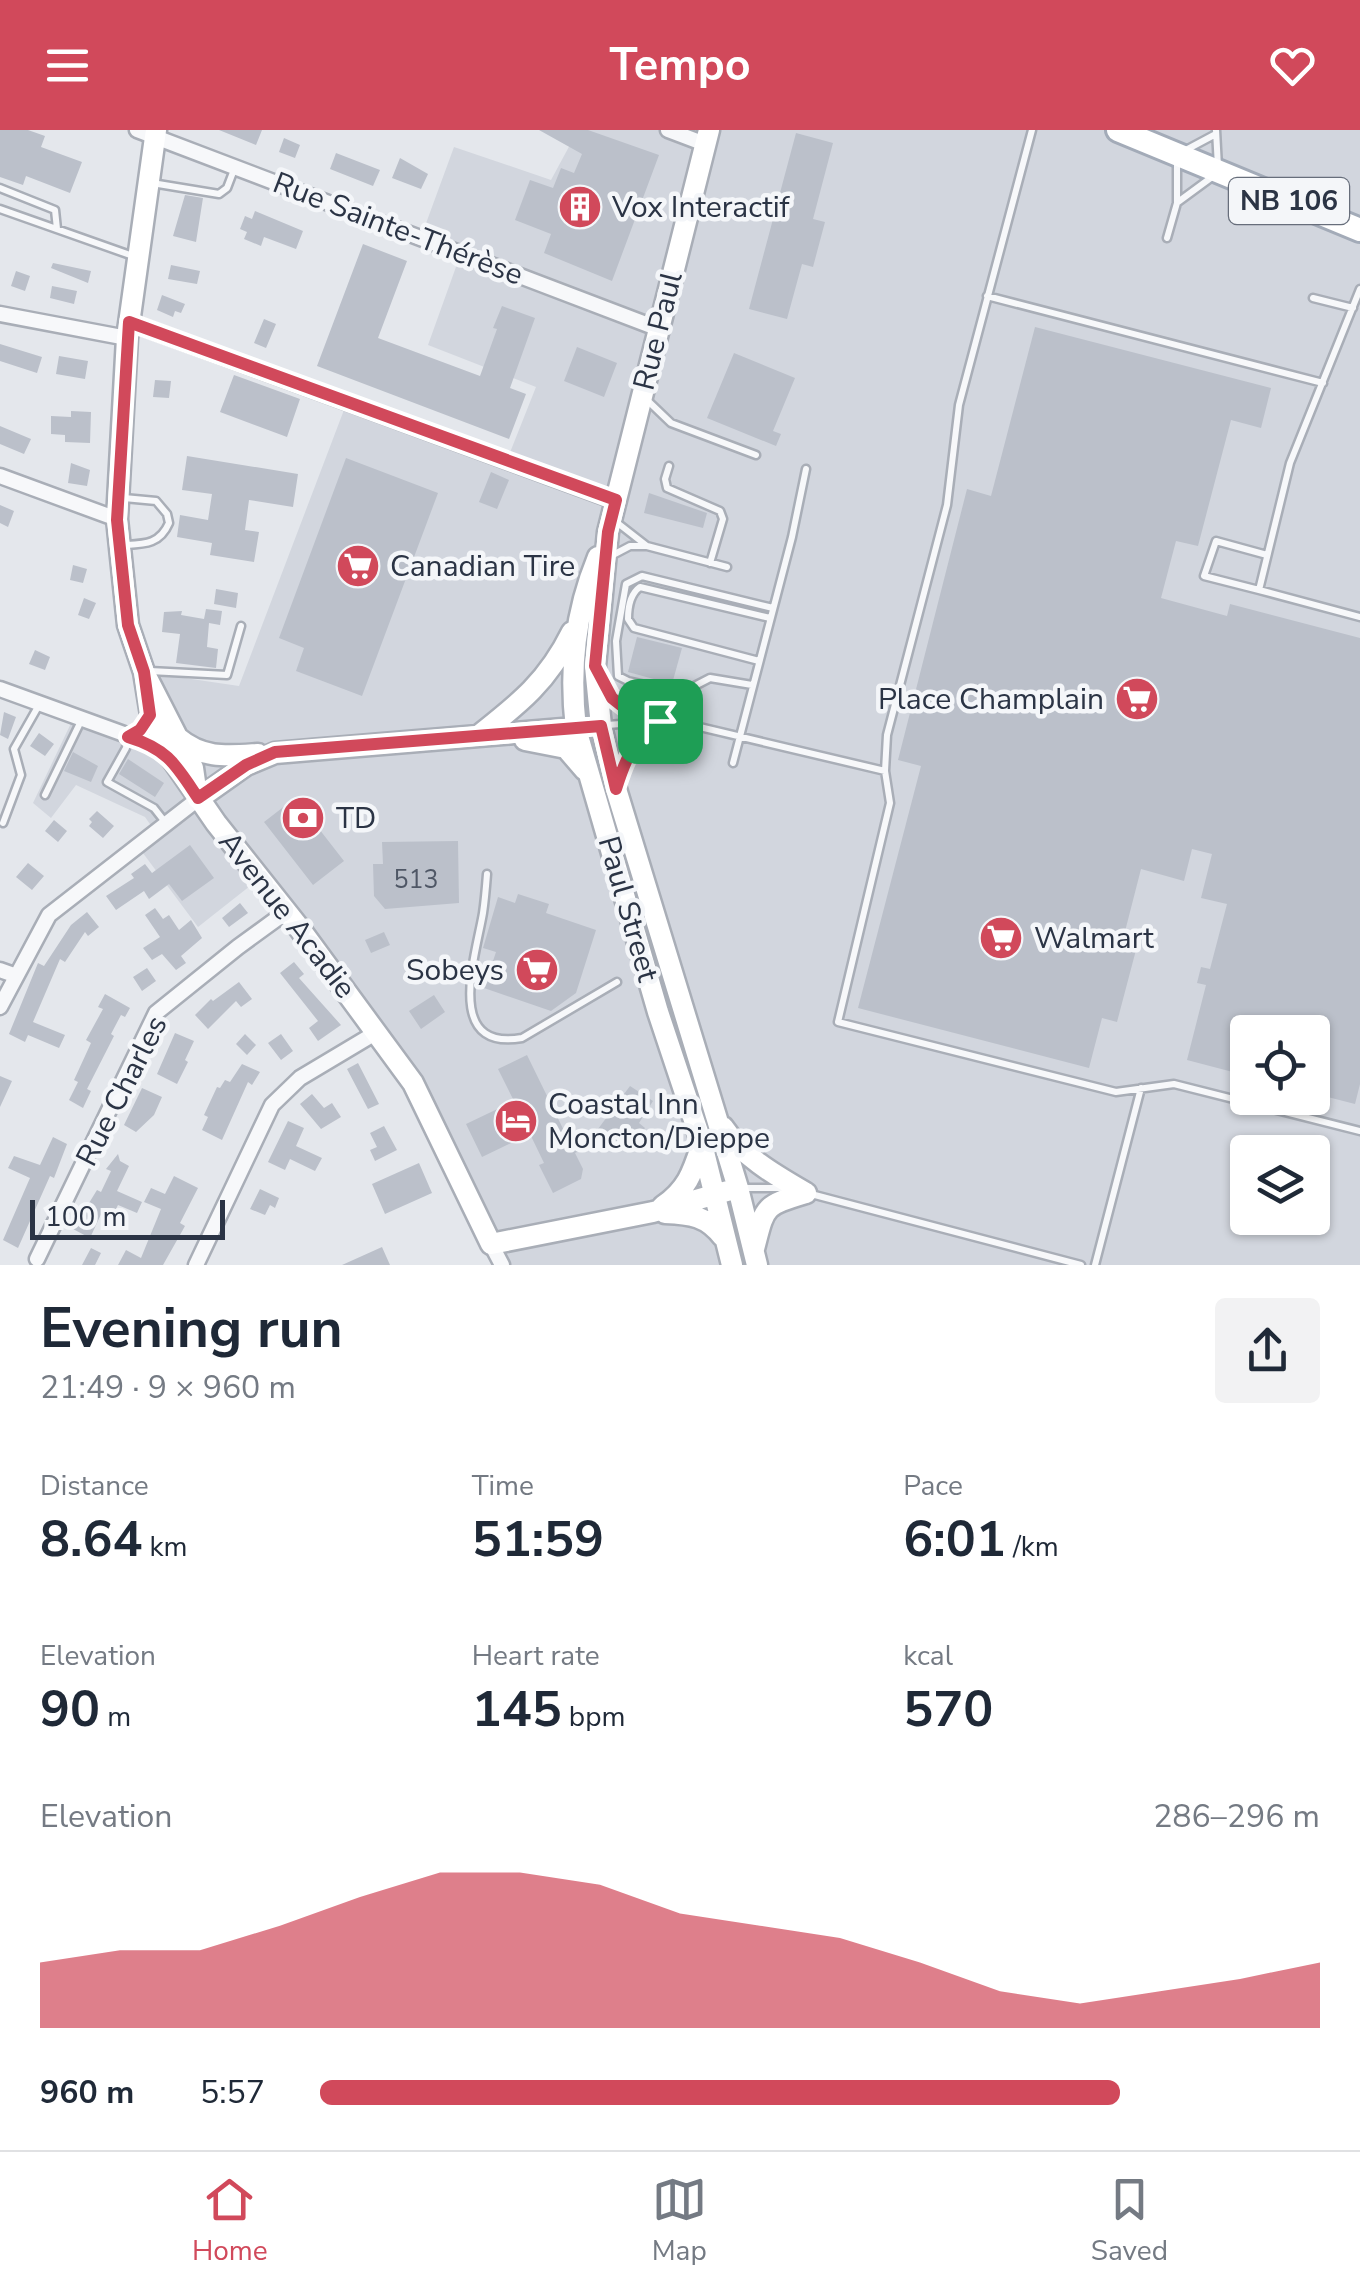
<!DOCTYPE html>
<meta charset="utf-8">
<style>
:root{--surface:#fff;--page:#f2f2f3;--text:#1f2937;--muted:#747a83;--line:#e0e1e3;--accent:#d1495b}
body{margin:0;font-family:"Nunito Sans",sans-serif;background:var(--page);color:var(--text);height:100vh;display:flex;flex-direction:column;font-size:38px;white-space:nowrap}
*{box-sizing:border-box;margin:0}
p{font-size:32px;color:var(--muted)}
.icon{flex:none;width:55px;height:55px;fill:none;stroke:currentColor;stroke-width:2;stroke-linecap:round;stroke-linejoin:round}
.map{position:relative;height:1135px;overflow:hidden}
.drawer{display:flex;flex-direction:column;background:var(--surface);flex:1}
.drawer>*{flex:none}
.buttons{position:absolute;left:1230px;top:885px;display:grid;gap:20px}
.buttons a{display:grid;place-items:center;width:100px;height:100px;border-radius:10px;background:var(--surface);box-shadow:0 2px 8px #0004;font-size:50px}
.scale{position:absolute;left:30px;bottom:25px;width:195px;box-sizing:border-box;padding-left:10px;border:5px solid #2b3445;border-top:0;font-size:28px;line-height:35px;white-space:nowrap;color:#2b3445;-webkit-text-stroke:8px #f4f6f9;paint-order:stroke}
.pin{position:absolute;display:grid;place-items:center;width:85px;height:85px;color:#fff;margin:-42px;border-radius:20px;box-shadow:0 5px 15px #0006}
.round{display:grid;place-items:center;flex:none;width:105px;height:105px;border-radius:10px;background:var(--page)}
.headline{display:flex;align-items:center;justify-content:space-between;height:170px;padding:0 40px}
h1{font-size:55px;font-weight:700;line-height:75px}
.metrics{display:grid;grid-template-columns:repeat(3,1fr);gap:15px;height:170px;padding:10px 40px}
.metrics div{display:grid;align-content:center}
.metrics b{font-size:50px;font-weight:700}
.metrics small{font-size:28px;font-weight:400}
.metrics p{font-size:28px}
.chart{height:280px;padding:20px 40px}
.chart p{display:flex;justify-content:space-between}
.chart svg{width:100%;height:180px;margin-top:10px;fill:var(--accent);opacity:.7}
ul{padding:0 40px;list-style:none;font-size:32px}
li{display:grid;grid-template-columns:160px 120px 1fr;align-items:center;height:75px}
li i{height:25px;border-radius:12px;background:var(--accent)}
header{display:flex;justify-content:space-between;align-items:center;height:130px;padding:0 40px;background:var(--accent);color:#fff;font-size:45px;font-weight:700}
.tabs{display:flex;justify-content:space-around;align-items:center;height:140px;border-top:2px solid var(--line);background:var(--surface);font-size:28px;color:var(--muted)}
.tabs a{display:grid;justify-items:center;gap:5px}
.tabs .selected{color:var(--accent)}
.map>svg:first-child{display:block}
.built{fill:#d2d6de;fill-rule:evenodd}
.building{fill:#bbc0ca}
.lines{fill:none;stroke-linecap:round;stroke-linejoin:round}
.lane-casing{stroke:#a9aeb7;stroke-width:11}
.street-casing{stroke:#a9aeb7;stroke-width:19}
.secondary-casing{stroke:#a9aeb7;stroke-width:25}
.primary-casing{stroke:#a3abb8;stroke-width:28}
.lane{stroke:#f7f8fa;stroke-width:6}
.street{stroke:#f7f8fa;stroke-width:14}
.secondary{stroke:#fff;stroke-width:20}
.primary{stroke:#fff;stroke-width:22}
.route-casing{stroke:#fff;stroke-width:20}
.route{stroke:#d1495b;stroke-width:12}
.labels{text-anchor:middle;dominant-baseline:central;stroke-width:9;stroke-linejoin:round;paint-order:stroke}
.number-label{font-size:25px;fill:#4f5766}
.shield{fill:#f4f6f9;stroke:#676e7b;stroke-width:2.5}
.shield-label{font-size:28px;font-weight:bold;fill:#2b3445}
.poi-label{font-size:30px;fill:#2b3445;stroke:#f4f6f9;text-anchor:start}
.street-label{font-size:30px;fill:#2b3445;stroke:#f4f6f9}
</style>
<header><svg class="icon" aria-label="menu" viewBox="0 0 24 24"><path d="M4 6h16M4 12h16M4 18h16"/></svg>Tempo<svg class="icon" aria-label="heart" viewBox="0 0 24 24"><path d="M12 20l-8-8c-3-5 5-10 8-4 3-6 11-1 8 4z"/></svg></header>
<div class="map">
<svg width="1360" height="1135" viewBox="0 0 1360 1135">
<rect width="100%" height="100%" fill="#e4e7ec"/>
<!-- built -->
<path class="built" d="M578,0H1360V1135H501L413,953L259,749L198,797L134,711L152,697L145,687L76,655L51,688L33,673L74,587L127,607L147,593L144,542L239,556L347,272L507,330L536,257L428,215L461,123L421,107L454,17L551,50ZM1248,902H1312V968H1248ZM1248,1022H1312V1088H1248Z"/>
<!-- building -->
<path class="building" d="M0,0H28L45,6L41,17L82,32L70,63L26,46L23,55L0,47Z
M219,0H262L256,15Z
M539,0H588L659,25L612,151L544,123L551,104L515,90L530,50L553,58L561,38L574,43L582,24Z
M796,3L833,13L813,89L825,92L813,137L802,134L787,189L749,179Z
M284,8L300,15L295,28L279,22Z
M336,23L380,40L373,56L330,39Z
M400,28L428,44L421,59L392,48Z
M185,65L203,68L196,112L173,106Z
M255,81L303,101L296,119L264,107L261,116L244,109L247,102L240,99L245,86L252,89Z
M363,114L407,131L378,208L480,246L497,199L493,198L502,176L535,188L510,258L526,264L509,309L317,236Z
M53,133L91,141L88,153L51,138Z
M171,135L200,141L197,154L168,149Z
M16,141L30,146L25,161L11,156Z
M52,156L77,161L74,174L50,168Z
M162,165L185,174L181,183L175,181L173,187L157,180Z
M264,189L276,194L266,218L254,213Z
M1035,197L1271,258L1261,298L1231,290L1198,416L1176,411L1161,468L1227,486L1230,474L1360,508V954L1355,974L1312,963V902H1248V946L1187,930L1206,855L1197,853L1201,837L1210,839L1227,774L1201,768L1212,724L1192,719L1184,751L1141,739L1121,817L1136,820L1117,892L1102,888L1089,938L858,878L921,636L898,630L967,359L991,366Z
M0,214L42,227L37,243L0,231Z
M577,217L617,233L604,267L564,251Z
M734,223L795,248L773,301L781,304L776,316L707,288Z
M59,226L88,231L85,249L56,244Z
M234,245L300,269L287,307L220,282Z
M155,250L171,251L169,268L153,267Z
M71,281L91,282L90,313L65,312V305L51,304V286L71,287Z
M0,296L31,309L24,324L0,314Z
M187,326L298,344L293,377L249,370L245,400L259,402L254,432L210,425L212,413L177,407L180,385L208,390L212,364L182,360Z
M346,328L438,363L362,566L296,541L304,518L279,508Z
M71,333L90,340L87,356L68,353Z
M491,342L509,350L497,379L479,372Z
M649,363L707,383L703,398L644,383Z
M0,375L14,381L8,397L0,393Z
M73,435L87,439L83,453L70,450Z
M216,459L238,463L236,478L214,474Z
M84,468L96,473L89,489L78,485Z
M206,479L222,481L220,495L209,493L207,517L218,519L216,538L176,533L180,504L162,502L164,482L182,481L181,485L204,489Z
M637,507L682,518L672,554L628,542Z
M35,520L50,527L45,540L29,534Z
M4,582L16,587L8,609L0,605Z
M39,603L54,614L45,626L30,616Z
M73,622L98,636L91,652L64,641Z
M128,629L164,653L155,667L119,644Z
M295,668L344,731L313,755L264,692Z
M97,681L114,696L103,708L89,696L92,692L89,689Z
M54,690L67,701L58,712L45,701Z
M458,711L459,773L385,779L374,766L373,734H383L382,712Z
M190,715L214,748L182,771L169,754L149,769L144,761L116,780L106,766L134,748L131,744L145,734L152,743Z
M28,733L44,746L32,760L16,747Z
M518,764L549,774L546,783L596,800L576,863L551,881L484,858L496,822L483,818L498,767L515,773Z
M240,773L248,783L229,797L222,788Z
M155,778L163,789L169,785L179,800L191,790L202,808L181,826L186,833L176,840L162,824L152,830L143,818L160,807L145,785Z
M87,782L99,797L88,806L85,802L65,832L60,829L33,892L65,905L59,918L28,905L25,912L9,904L38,833L44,836L71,795Z
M384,802L390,815L371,823L365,810Z
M294,832L304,844L299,848L341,895L318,911L309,898L318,891L280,843Z
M147,838L156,851L142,861L133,847Z
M239,852L252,869L241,877L236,871L208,899L195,885L211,869L213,871Z
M105,864L130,878L125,887L121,885L111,904L114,906L87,959L91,961L83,978L69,970L78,952L74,950L91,913L86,910L103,879L98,877Z
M434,865L445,882L421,899L409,881Z
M175,903L194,911L185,930L188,932L177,954L157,944Z
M245,904L256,915L247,925L236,914Z
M281,904L293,921L281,930L268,913Z
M527,925L570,1013L585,1005L590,1015L575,1023L583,1039L581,1049L553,1063L539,1035L544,1033L530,1004L482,1027L466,994L514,971L498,939Z
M358,933L379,974L368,979L347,939Z
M242,934L260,942L252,955L248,952L222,1010L202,1000L208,987L204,985L217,957L220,958L225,950L230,952Z
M0,946L12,951L0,977Z
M630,956L653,971L639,993L645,998L631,1020L598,999Z
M142,958L162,967L154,985L136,1002L124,995Z
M312,964L324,978L332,973L341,987L321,999L300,974Z
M288,991L304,998L296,1016L322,1028L315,1041L290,1029L285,1040L268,1032Z
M384,996L397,1020L375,1031L370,1020L377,1017L370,1003Z
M53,1007L67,1014L54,1048L50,1046L18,1118L3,1110L30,1048L8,1038L14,1026L40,1035Z
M118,1024L120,1031L129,1036L117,1061L142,1072L137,1083L118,1075L113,1085L103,1080L90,1108L73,1099L97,1060L101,1062L111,1041L106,1039Z
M419,1033L432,1063L385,1084L372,1054Z
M174,1046L198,1058L180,1093L185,1096L163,1135H118L126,1120L141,1128L161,1079L144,1072L151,1058L165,1064Z
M260,1059L279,1068L275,1078L270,1075L265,1085L250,1079Z
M382,1117L390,1135H342Z
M91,1118L101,1123L95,1135H82Z"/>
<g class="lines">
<!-- lane casing -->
<g class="lane-casing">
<path id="lane" d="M1032,0L959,275L947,375L887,605L885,641L890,673L838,892L1116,962L1174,954L1360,1001
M1216,0L1218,37
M1184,21L1214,5
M152,53L219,64L227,58L235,37
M0,58L55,80L57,99
M1178,72L1212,47
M0,79L133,126
M1167,108L1177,73V29
M1360,159L1290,333L1259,460L1360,487
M987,166L1323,253
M1313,168L1353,178
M647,270L671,293L756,325
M669,336L665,349L667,358L720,381L723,389L710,433
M124,368L156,371L167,384L169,393C160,414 145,414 125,415
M615,391L647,416L727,437
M611,426L630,416H646
M1259,460L1204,446L1216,411L1267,425
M759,531L634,498L628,489C628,476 630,464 640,457L770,488
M150,541L227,545L241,496
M752,555L710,548L681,563L628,551L618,546L616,511L626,454L642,446L773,478
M604,556L627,579L655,589
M607,595L661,591L687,594L885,641
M127,608L126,618L107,652L154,678L165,692
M733,633L792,407L806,339
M621,644C628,621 639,605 659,592
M45,665L81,591
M3,693L21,645L14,619L39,575
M487,744C486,757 485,770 483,783C476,825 443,922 522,908L617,852
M742,1058H784
M811,1064L1081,1135
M1095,1135L1141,958"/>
</g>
<!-- street casing -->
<g class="street-casing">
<path id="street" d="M137,0L659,199
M668,0L705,14
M0,184L127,208
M129,192L615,371
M0,346L117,389
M0,559L146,612L167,625
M0,840L14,845
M0,877L49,785L198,669
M491,1114L502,1135
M37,1129L156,883L238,817L286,782
M196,1135L272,975L300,948L377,902"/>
</g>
<!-- secondary casing -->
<g class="secondary-casing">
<path id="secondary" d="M156,0L127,208L117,389L128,495L144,542L193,638L195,652
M709,0L608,402L595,536L601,596L616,659L738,1058L757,1135
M598,427C575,483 569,538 576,599L658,882L702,1014L732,1135
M144,542L151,585L172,629L216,693L297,795L413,953L491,1114L653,1082L738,1058
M478,606C520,573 548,551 572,502
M178,608C203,629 227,626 258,624
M525,610L566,618L585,640
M198,669L246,635L275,623L587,597
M723,997C743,1027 775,1045 806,1063
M663,1076C688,1059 693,1041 702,1014
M665,1083C691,1084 707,1086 723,1107
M754,1119C765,1076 763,1076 806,1063"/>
</g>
<!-- primary casing -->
<g class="primary-casing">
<path id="primary" d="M1118,0L1360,100"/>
</g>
<!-- lane -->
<use href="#lane" class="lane"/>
<!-- street -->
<use href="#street" class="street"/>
<!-- secondary -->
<use href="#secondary" class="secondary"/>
<!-- primary -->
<use href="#primary" class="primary"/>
</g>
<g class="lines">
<!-- route casing -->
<g class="route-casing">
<path id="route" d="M129,192L616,370L608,402L595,536L612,568L626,579L660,591C634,608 625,630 616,659L601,596L275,622L246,635L198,668C176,635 168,619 128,607L140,600L150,585L144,542L128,495L117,390Z"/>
</g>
<!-- route -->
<use href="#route" class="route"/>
</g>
<!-- icons -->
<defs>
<g id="building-disc" transform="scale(2.25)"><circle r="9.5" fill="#d1495b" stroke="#f4f6f9"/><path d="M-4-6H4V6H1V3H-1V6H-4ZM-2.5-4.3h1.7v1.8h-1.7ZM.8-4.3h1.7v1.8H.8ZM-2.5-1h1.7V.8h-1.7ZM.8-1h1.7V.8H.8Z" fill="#fff"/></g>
<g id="supermarket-disc" transform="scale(2.25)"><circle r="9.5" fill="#d1495b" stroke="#f4f6f9"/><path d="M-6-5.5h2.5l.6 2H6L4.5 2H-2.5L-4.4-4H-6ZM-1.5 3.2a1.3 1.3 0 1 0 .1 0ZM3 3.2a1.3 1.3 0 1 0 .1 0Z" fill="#fff"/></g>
<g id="bank-disc" transform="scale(2.25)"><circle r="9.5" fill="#d1495b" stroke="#f4f6f9"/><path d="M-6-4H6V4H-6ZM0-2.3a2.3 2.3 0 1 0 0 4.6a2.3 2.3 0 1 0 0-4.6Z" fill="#fff"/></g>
<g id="hotel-disc" transform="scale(2.25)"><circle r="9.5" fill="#d1495b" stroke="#f4f6f9"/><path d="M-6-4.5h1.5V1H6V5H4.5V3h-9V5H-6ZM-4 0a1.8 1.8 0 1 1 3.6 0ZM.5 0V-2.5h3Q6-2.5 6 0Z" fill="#fff"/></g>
</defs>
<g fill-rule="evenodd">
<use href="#building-disc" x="580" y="77"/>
<use href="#supermarket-disc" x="358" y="436"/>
<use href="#supermarket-disc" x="1137" y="569"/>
<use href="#bank-disc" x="303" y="688"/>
<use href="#supermarket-disc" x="1001" y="808"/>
<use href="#supermarket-disc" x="537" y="840"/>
<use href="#hotel-disc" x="516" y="991"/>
</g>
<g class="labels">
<!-- number labels -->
<g class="number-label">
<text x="416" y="750">513</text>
</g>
<!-- shield labels -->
<rect class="shield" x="1229" y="48" width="120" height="46" rx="8"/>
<g class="shield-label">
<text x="1289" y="71">NB 106</text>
</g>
<!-- poi labels -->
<g class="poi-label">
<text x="612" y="77">Vox Interactif</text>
<text x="390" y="436">Canadian Tire</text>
<text x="1104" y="569" text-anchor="end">Place Champlain</text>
<text x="336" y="688">TD</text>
<text x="1034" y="808">Walmart</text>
<text x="504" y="840" text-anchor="end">Sobeys</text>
<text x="548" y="974">Coastal Inn<tspan x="548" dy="34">Moncton/Dieppe</tspan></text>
</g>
<!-- street labels -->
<g class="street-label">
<text transform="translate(398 99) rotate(21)">Rue Sainte-Thérèse</text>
<text transform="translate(658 201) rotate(-76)">Rue Paul</text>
<text transform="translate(628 779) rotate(74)">Paul Street</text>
<text transform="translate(287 785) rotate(52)">Avenue Acadie</text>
<text transform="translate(122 961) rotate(-63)">Rue Charles</text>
</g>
</g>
</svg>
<div class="buttons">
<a><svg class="icon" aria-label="locate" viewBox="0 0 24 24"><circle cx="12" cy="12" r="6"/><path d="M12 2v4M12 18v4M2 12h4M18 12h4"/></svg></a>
<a><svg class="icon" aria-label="layers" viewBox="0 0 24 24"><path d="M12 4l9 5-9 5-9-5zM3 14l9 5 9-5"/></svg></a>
</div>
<div class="scale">100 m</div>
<div class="pin" style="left:660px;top:591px;background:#1e9e55"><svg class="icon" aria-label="arrive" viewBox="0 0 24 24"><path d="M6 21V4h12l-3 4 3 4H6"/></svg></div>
</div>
<section class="drawer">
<div class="headline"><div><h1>Evening run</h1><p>21:49 · 9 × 960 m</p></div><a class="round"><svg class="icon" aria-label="share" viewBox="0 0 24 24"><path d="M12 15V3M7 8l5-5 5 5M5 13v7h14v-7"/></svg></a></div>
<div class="metrics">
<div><p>Distance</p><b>8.64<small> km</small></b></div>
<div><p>Time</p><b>51:59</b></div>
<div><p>Pace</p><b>6:01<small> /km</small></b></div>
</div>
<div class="metrics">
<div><p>Elevation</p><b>90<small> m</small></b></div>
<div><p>Heart rate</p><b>145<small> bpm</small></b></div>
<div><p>kcal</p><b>570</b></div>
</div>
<div class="chart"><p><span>Elevation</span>286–296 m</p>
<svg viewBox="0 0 160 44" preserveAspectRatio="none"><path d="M0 44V28L10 25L20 25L30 19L40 12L50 6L60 6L70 9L80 16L90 19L100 22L110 28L120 35L130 38L140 35L150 32L160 28V44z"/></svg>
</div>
<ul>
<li><b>960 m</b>5:57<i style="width:80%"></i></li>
</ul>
</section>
<nav class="tabs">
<a class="selected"><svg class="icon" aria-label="home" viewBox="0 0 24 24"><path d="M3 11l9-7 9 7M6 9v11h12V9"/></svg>Home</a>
<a><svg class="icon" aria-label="map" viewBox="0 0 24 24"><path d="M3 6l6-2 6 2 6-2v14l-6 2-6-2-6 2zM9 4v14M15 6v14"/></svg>Map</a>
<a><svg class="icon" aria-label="saved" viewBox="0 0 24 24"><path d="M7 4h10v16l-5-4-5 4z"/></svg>Saved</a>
</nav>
